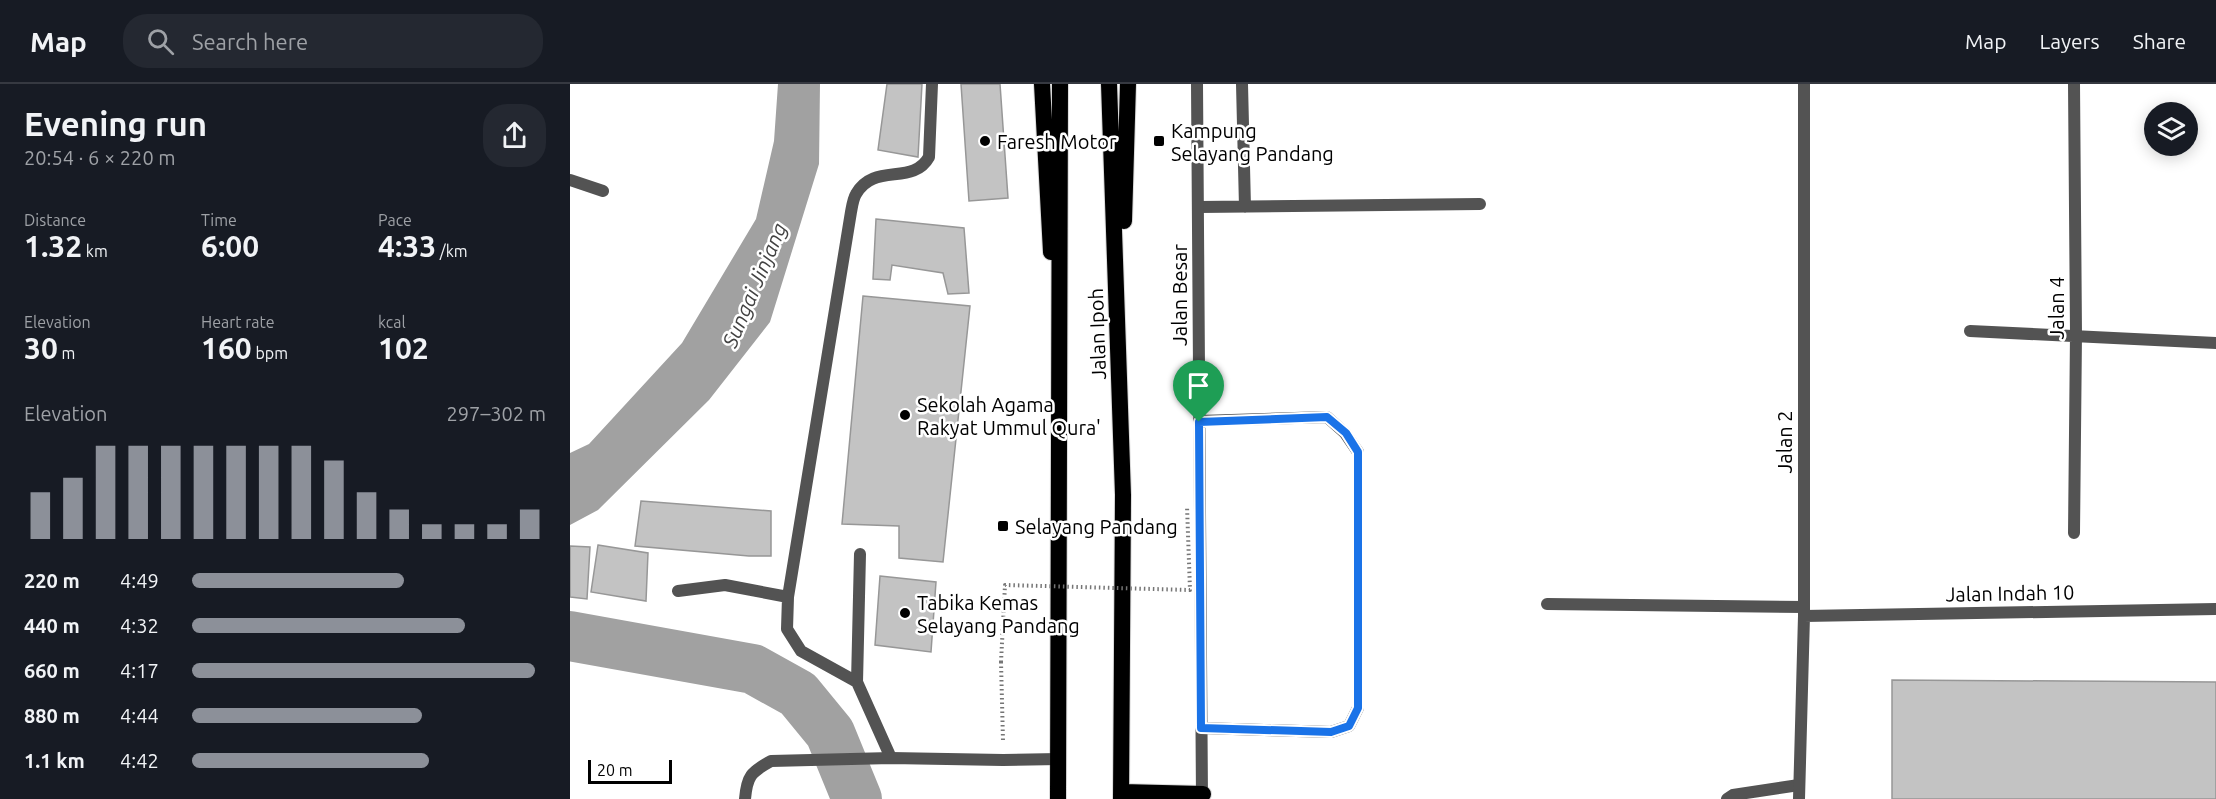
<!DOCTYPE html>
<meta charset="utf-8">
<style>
:root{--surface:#171b24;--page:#242831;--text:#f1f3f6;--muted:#9ea1a6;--line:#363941;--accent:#8c9099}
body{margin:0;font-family:Ubuntu,sans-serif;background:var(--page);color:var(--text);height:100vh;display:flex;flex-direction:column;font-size:22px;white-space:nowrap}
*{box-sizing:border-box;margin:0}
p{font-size:20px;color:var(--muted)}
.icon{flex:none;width:33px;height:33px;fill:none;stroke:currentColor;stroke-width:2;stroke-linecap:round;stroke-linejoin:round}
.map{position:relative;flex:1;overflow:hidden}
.panel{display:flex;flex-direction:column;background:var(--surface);width:570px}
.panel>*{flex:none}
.fabs{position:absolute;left:1574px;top:18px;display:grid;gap:12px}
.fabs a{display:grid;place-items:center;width:54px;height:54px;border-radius:50%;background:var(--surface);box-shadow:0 3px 15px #0003;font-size:30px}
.scale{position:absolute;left:18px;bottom:15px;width:84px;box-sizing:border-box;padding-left:6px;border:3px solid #000;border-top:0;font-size:16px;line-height:21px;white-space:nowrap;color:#000;-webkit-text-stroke:4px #fff;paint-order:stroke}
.pin{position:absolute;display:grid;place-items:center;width:51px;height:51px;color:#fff;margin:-62px -26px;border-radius:50% 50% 50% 0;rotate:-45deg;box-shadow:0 0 6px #0007}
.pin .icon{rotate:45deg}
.round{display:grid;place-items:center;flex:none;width:63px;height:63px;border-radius:24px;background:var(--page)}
.summary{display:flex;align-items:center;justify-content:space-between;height:102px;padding:0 24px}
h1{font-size:33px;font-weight:700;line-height:45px}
.stats{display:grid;grid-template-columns:repeat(3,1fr);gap:9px;height:102px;padding:6px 24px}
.stats div{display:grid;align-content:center}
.stats b{font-size:30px;font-weight:700}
.stats small{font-size:16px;font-weight:400}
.stats p{font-size:16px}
.chart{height:168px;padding:12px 24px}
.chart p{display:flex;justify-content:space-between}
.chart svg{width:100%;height:108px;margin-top:6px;stroke:var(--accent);stroke-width:6}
ul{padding:0 24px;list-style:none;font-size:20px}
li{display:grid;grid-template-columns:96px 72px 1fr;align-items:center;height:45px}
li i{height:15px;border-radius:8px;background:var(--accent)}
header{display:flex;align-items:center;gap:36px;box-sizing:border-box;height:84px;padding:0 30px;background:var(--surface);border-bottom:2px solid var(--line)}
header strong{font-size:28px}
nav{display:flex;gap:33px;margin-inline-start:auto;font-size:21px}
.search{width:420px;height:54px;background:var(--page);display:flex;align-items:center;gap:15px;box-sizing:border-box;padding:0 21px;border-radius:24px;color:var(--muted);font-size:22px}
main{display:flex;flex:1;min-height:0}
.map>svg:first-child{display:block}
.water{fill:#a1a1a1}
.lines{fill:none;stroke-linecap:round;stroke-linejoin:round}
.river{stroke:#a1a1a1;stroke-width:50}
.building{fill:#c3c3c3;stroke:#979797;stroke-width:1.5}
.trunk-casing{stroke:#dbdbdb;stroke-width:18}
.path{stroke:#757575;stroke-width:4;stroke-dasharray:1.5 3;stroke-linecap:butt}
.service{stroke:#535353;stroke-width:12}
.minor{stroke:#535353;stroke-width:12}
.tertiary{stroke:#535353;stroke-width:12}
.trunk{stroke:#000;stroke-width:16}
.path-bridge{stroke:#757575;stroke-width:4;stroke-dasharray:1.5 3;stroke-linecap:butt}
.route-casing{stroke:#fff;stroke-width:12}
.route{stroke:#1a73e8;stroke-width:8}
.poi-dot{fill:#000;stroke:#fff;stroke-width:2}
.labels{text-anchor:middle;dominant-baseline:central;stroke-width:5;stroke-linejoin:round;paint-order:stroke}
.poi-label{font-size:20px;fill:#000;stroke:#fff;text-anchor:start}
.street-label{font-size:20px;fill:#000;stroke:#fff}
.water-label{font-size:21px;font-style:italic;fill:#424242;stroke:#fff}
</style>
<header>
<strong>Map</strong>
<div class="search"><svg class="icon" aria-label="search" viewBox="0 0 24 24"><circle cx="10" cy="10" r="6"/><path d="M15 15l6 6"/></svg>Search here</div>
<nav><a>Map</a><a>Layers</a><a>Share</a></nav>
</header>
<main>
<section class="panel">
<div class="summary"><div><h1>Evening run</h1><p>20:54 · 6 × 220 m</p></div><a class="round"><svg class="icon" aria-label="share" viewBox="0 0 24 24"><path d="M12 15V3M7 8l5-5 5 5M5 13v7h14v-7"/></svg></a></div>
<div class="stats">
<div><p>Distance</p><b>1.32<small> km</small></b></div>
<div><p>Time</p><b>6:00</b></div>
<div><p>Pace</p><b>4:33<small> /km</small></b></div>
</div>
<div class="stats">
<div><p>Elevation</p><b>30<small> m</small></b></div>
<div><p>Heart rate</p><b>160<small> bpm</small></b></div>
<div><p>kcal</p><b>102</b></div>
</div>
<div class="chart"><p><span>Elevation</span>297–302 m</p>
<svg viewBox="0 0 160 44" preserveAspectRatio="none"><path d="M5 44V25M15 44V19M25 44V6M35 44V6M45 44V6M55 44V6M65 44V6M75 44V6M85 44V6M95 44V12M105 44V25M115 44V32M125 44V38M135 44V38M145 44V38M155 44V32"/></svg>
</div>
<ul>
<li><b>220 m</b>4:49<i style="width:60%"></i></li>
<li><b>440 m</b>4:32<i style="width:77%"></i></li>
<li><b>660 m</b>4:17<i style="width:97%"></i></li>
<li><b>880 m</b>4:44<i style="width:65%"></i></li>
<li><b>1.1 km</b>4:42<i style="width:67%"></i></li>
</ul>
</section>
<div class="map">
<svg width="1646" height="715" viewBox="0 0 1646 715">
<rect width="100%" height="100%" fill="#fff"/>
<!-- water -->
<path class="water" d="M208,0H250L249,80L200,238L139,316L28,426L0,441V369L19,360L112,259L186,135L204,57Z"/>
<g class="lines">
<!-- river -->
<path class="river" d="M0,552L183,585L228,610L260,649L287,715"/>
</g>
<!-- building -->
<path class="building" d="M317,0H352L348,73L308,66Z
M391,0H430L438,114L399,117Z
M306,135L394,144L399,209L378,210L373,189L322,181L320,196L303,195Z
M293,212L400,222L373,478L329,474V442L272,440Z
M71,417L201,427V472H179L65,462Z
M28,461L78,469L76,517L21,508Z
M0,462L20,463L17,515L0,513Z
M310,492L366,498L361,568L305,561Z
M1322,596L1646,598V715H1322Z"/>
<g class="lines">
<!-- trunk casing -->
<g class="trunk-casing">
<path id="trunk" d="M472,0L481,168
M539,0L553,411L551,715
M554,137L558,0
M552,708L633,710
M488,715L490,0"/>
</g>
<!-- path -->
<path class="path" d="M431,578L433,657"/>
<!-- service -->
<path class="service" d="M672,0L675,123
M629,123L910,120
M629,337L757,333L775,349L788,368V624L779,642L761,648L631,644
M108,507L155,501L218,513
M977,520L1234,523
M287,598L290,470
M321,674L287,598L231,567L217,545L218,513L281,128C282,123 283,115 286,110C304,78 343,102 359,73L362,0
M1157,715L1163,711L1229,701"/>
<!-- minor -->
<path class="minor" d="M0,96L33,107
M1400,247L1646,259
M1504,449L1506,250L1504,0
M1234,532L1646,525
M175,715C177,692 181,688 201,677L321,674L433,676L489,675
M1229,715L1234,532V0"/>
<!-- tertiary -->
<path class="tertiary" d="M627,0L632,715"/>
<!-- trunk -->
<use href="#trunk" class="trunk"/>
<!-- path-bridge -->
<path class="path-bridge" d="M431,578L435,501L620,506L617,422"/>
</g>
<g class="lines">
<!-- route casing -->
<g class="route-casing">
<path id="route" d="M757,333L776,349L788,368V624L779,642L761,648L631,644L629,338Z"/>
</g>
<!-- route -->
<use href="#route" class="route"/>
</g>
<!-- markers -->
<g class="poi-dot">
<circle cx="415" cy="57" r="6"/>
<rect x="583" y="51" width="12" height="12" rx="3"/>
<circle cx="335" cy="331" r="6"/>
<rect x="427" y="436" width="12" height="12" rx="3"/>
<circle cx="335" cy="529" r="6"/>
</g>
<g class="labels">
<!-- poi labels -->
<g class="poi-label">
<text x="601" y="46">Kampung<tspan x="601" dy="23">Selayang Pandang</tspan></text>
<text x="427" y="57">Faresh Motor</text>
<text x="347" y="320">Sekolah Agama<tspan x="347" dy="23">Rakyat Ummul Qura'</tspan></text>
<text x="445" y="442">Selayang Pandang</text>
<text x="347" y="518">Tabika Kemas<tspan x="347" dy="23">Selayang Pandang</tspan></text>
</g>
<!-- street labels -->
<g class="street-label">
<text transform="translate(609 211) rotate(-90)">Jalan Besar</text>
<text transform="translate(1486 224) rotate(-90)">Jalan 4</text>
<text transform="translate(527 250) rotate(-92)">Jalan Ipoh</text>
<text transform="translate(1214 358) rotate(-90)">Jalan 2</text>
<text transform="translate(1440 509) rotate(-1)">Jalan Indah 10</text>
</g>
<!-- water labels -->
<g class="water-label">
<text transform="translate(184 201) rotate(-67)">Sungai Jinjang</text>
</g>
</g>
</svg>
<div class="fabs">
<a><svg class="icon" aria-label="layers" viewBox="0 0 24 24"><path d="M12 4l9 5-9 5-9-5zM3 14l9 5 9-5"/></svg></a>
</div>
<div class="scale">20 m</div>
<div class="pin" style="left:629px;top:338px;background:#1e9e55"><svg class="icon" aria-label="arrive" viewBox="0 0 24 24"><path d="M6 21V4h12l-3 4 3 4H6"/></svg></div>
</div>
</main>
